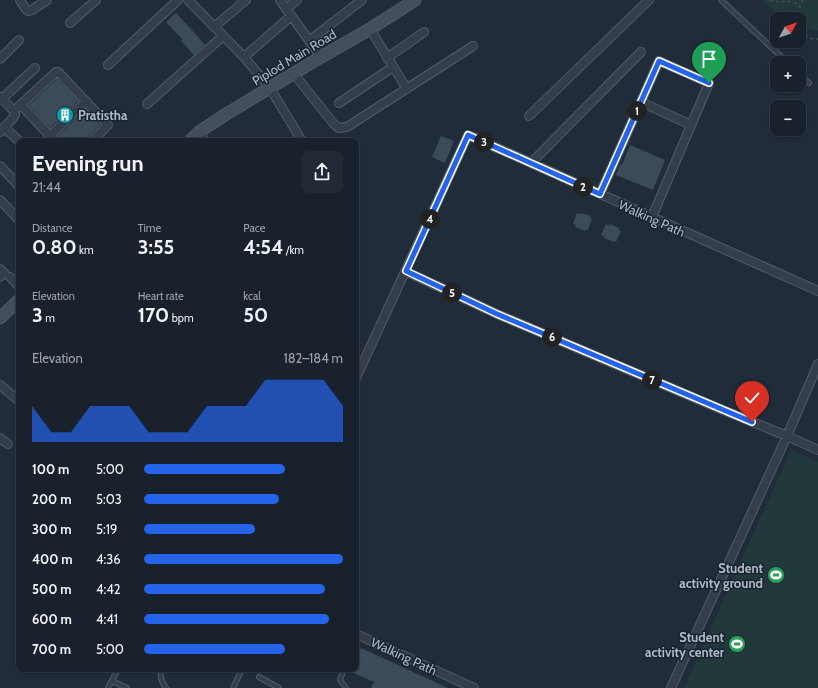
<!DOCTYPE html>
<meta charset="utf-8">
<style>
:root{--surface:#18212c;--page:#212934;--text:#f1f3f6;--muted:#9fa3a9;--line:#363e48;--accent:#2563eb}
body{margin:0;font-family:Cabin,sans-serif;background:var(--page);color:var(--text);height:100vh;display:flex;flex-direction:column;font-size:15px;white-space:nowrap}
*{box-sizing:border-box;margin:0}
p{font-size:13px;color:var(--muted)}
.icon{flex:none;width:22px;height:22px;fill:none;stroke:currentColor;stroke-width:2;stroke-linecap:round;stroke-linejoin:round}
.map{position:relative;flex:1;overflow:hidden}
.side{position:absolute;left:16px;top:138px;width:343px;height:534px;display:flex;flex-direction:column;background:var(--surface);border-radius:8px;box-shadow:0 1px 3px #0004,0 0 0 1px var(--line)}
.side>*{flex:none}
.needle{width:26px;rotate:50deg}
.controls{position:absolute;left:770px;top:12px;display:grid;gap:8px}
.controls a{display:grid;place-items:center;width:36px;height:36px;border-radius:8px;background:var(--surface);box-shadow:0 1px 3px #0004,0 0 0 1px var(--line);font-size:20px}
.pin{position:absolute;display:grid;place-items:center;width:34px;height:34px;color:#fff;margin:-41px -17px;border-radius:50% 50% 50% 0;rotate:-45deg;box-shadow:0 0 4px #0007}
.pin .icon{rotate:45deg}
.km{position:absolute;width:20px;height:20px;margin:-10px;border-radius:50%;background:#222;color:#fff;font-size:11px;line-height:20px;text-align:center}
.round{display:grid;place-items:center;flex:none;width:42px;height:42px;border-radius:8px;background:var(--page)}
.headline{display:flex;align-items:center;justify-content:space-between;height:68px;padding:0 16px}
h1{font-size:22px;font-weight:700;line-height:30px}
.figures{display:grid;grid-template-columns:repeat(3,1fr);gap:6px;height:68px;padding:4px 16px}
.figures div{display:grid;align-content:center}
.figures b{font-size:20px;font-weight:700}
.figures small{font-size:11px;font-weight:400}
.figures p{font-size:11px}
.chart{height:112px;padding:8px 16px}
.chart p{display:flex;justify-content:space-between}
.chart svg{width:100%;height:72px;margin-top:4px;fill:var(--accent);opacity:.7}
ul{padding:0 16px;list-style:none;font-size:13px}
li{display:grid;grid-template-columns:64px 48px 1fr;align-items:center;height:30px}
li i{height:10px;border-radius:5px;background:var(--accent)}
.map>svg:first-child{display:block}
.green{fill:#22393b}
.building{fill:#3c4b59}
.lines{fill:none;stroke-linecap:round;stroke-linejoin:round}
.lane-casing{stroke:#515c68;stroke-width:6}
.street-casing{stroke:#515c68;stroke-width:10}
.secondary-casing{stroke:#515c68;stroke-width:13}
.path{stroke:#3d5555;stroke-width:1.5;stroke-dasharray:3 3;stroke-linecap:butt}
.lane{stroke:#343e4a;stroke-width:4}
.street{stroke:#343e4a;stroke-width:8}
.secondary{stroke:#424d5d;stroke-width:11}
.route-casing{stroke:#fff;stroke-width:8}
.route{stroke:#2563eb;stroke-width:5}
.labels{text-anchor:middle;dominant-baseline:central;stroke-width:3;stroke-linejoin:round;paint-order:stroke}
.street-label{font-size:13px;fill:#aeb9c6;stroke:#19232f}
.poi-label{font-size:13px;font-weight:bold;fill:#aeb9c6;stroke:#19232f;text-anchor:end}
</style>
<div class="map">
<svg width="818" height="688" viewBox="0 0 818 688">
<rect width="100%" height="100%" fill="#202c3a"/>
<!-- green -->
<path class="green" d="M761,0H818V31L805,29L801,35L799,33V19H783Z
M791,450L818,462V688H684Z"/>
<!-- building -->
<path class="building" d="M176,13L190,28L205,45L194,55L181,41L183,40L166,22Z
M57,79L78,101L50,128L29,105Z
M86,109L100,125L88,137L87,141H60L58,136Z
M441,136L454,141L445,163L432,157Z
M630,145L665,160L653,190L616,175L620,164L622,165Z
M577,213L580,214L581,213L591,216L590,218L592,219L588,230H586L585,231L575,227L576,225L573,224Z
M606,224L609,226V224L619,228V230L621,231L616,242L614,241V242L604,238L605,237L601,235Z
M361,648L448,688H371L374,682L347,670V669H356V659Z"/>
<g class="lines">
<!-- lane casing -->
<g class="lane-casing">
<path id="lane" d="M721,0L788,63
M799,74L809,83
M162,669C159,675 162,683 166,688
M344,669L340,680L346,688
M259,677L279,688
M112,681L127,688
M108,688L118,669
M233,688L242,669"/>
</g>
<!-- street casing -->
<g class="street-casing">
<path id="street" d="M20,0L25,8L28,11L32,10L47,0
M188,0L244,57L270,88L302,141
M280,0L321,57
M286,9L297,0
M70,23L96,0
M214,27L246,0
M370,29L407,89
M309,41L362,0
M244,57L291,16
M387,58L424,32
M0,59L19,40
M108,65L178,0
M294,74L334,124L339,128L347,127L473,46
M0,97L14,111L15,115L13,118L0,132
M2,99L35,68
M641,102L691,125
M339,103L393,67
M147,104L223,36
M21,105L55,141
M14,111L56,72H58L108,125L92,141
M529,116L649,0
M4,127L19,141
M199,132L205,141
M50,136L86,101
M531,163L641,52
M0,166L19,186
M600,194L659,61L709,83L652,217
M0,200L19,220
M0,269L4,273L0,277
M405,271L497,314L718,408L787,436L818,450
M10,277L19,286
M356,378L468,135L818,291
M0,385L19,401
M0,438L8,444
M356,634L474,688
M671,688L787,436L818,364"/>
</g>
<!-- secondary casing -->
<g class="secondary-casing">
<path id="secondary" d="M190,141L199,132L228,113L321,57L370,29L415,0
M0,318L19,300"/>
</g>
<!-- path -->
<path class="path" d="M770,0L779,2L786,1L800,4
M803,0C802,2 801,3 800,6C798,13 802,32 808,37C811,39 815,39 818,39"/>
<!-- lane -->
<use href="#lane" class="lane"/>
<!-- street -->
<use href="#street" class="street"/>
<!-- secondary -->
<use href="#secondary" class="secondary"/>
</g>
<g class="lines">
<!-- route casing -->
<g class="route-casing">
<path id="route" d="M709,83L659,61L600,194L468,135L406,271L497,314L752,422"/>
</g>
<!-- route -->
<use href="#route" class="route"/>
</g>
<!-- icons -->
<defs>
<g id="building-disc" transform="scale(0.9)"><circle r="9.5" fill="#0f9aa8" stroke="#19232f"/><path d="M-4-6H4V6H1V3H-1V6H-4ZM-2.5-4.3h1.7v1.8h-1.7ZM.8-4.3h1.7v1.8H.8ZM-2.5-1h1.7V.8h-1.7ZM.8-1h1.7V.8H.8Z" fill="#fff"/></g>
<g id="stadium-disc" transform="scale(0.9)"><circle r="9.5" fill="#2e9e5b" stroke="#19232f"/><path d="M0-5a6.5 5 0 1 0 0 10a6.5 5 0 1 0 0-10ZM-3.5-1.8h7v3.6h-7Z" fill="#fff"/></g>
</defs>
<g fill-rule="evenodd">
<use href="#building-disc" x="65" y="115"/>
<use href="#stadium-disc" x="776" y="575"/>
<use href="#stadium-disc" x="737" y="644"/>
</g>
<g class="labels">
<!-- street labels -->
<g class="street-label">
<text transform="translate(294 57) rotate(-31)">Piplod Main Road</text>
<text transform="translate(652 218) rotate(24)">Walking Path</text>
<text transform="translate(404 656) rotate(25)">Walking Path</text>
</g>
<!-- poi labels -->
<g class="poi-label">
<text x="78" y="115" text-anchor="start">Pratistha</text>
<text x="763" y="568">Student<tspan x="763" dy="15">activity ground</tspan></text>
<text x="724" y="637">Student<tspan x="724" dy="15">activity center</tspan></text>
</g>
</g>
</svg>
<div class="controls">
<a><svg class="needle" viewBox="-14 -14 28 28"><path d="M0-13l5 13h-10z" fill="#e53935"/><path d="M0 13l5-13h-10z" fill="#9fa3a9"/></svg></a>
<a>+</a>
<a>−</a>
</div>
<div class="pin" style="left:709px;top:83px;background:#1e9e55"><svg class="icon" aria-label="arrive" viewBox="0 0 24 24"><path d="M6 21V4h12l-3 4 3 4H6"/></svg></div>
<div class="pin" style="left:752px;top:422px;background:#d93025"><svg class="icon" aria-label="check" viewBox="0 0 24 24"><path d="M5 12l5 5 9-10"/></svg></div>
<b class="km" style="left:637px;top:111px">1</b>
<b class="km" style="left:583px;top:187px">2</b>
<b class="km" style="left:484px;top:142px">3</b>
<b class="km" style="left:430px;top:219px">4</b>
<b class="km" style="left:452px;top:293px">5</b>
<b class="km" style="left:552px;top:337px">6</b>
<b class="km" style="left:652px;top:380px">7</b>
<section class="side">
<div class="headline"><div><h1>Evening run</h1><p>21:44</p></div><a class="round"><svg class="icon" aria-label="share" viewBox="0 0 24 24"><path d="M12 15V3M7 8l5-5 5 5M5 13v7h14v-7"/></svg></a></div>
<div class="figures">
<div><p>Distance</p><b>0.80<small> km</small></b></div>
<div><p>Time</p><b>3:55</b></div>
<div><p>Pace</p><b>4:54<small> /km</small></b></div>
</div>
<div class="figures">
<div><p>Elevation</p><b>3<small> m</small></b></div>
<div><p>Heart rate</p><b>170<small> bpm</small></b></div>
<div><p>kcal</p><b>50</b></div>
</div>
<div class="chart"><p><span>Elevation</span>182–184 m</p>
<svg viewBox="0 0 160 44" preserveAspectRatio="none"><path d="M0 44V22L10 38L20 38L30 22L40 22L50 22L60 38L70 38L80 38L90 22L100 22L110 22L120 6L130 6L140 6L150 6L160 22V44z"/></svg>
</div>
<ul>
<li><b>100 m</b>5:00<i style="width:71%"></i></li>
<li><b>200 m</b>5:03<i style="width:68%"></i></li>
<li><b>300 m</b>5:19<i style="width:56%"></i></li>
<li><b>400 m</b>4:36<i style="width:100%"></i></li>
<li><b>500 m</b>4:42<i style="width:91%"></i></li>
<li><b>600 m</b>4:41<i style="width:93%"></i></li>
<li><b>700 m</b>5:00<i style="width:71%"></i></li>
</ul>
</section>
</div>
